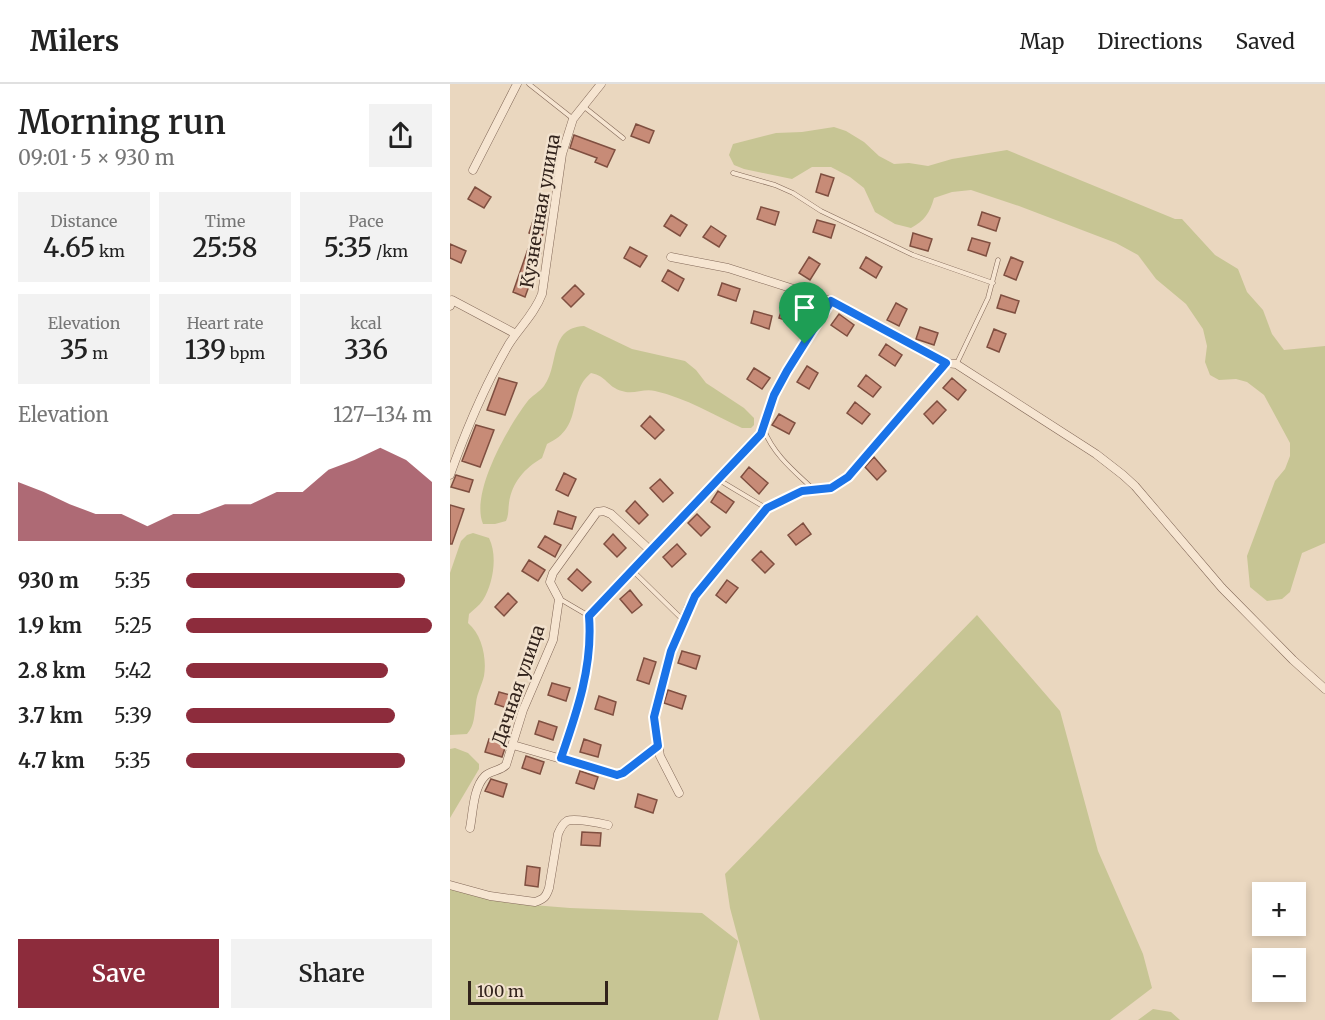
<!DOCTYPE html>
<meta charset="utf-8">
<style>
:root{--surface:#fff;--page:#f2f2f2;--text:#222;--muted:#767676;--line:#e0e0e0;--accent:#8d2c3c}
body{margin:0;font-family:Merriweather,serif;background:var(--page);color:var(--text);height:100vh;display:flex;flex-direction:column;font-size:22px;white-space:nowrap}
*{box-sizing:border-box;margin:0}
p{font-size:20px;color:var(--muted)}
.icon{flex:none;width:33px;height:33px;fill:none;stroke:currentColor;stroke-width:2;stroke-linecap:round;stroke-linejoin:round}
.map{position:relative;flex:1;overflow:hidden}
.panel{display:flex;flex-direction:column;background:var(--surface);width:450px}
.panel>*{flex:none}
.controls{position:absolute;left:802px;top:798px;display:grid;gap:12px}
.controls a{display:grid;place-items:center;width:54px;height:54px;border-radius:0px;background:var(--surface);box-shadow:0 3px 9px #0003;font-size:30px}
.scale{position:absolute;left:18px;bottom:15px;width:140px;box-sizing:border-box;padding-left:6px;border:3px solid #32231c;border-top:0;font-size:16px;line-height:21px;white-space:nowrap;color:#32231c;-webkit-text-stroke:4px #f2e2ce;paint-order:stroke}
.pin{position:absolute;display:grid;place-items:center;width:51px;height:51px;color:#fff;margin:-62px -26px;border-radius:50% 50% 50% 0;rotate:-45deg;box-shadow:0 0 6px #0007}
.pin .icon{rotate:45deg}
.round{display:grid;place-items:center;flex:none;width:63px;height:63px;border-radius:0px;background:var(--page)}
.head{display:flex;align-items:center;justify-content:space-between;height:102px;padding:0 18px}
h1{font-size:33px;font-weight:600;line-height:45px}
.metrics{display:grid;grid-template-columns:repeat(3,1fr);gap:9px;height:102px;padding:6px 18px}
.metrics div{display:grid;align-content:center;border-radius:0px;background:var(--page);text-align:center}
.metrics b{font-size:26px;font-weight:600}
.metrics small{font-size:16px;font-weight:400}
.metrics p{font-size:16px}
.chart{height:168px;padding:12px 18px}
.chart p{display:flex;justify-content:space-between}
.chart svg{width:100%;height:108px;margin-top:6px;fill:var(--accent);opacity:.7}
.button{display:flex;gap:12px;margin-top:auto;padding:12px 18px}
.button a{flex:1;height:69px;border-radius:0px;background:var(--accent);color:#fff;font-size:24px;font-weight:600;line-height:69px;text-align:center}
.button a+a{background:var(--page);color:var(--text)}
ul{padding:0 18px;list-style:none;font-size:20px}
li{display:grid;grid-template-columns:96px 72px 1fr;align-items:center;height:45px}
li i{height:15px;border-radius:8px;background:var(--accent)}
header{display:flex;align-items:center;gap:36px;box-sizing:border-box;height:84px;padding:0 30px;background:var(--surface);border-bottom:2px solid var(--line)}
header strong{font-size:28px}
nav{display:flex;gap:33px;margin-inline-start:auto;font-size:21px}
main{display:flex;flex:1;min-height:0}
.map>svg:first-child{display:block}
.green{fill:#c7c594}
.building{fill:#c78b77;stroke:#7f4f40;stroke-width:1.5}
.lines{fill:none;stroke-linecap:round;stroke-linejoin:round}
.lane-casing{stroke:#826858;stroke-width:5}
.street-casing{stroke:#826858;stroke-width:9}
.lane{stroke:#f6e5d1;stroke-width:4}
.street{stroke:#f6e5d1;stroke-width:8}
.route-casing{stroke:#fff;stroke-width:12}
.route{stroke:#1a73e8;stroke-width:8}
.labels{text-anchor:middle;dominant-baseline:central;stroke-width:5;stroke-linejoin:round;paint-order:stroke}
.street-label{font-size:18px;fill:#32231c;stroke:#f2e2ce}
</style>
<header>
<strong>Milers</strong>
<nav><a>Map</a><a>Directions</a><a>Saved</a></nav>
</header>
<main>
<section class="panel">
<div class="head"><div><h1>Morning run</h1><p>09:01 · 5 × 930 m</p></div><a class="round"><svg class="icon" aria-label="share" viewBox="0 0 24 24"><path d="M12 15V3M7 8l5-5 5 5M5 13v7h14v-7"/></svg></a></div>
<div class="metrics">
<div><p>Distance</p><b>4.65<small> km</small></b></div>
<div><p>Time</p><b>25:58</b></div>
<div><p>Pace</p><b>5:35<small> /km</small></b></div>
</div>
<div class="metrics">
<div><p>Elevation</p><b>35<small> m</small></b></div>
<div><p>Heart rate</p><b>139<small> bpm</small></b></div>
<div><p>kcal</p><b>336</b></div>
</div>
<div class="chart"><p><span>Elevation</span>127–134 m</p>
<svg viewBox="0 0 160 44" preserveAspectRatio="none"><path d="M0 44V20L10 24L20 29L30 33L40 33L50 38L60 33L70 33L80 29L90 29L100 24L110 24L120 15L130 11L140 6L150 11L160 20V44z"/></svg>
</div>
<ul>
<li><b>930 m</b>5:35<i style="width:89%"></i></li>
<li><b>1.9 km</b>5:25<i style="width:100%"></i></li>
<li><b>2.8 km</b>5:42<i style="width:82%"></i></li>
<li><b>3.7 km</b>5:39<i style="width:85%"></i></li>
<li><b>4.7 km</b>5:35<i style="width:89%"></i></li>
</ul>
<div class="button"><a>Save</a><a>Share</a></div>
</section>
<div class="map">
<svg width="875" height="936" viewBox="0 0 875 936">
<rect width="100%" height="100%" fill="#ead7bf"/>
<!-- green -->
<path class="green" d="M384,43L396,47L414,58L429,72L444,80L459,79L478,82L502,75L557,66L725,135H732L765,171L788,185L797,208L813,226L822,250L834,266L875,262V459L852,469L840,508L832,515L817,517L800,503L797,472L825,397L835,385L840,372V359L814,311L797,298L786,295L769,296L760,291L755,278L757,262L753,245L736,220L706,195L688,171L666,159L569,122L521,106L502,108L484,114C480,129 474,137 461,144L445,140L425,128L414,104L400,93L381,83H362L342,95L294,85L284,81L279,71L283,60L326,49L352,48Z
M134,242L182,265L235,277L246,286L256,299L294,324L304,334V341L301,344H292C264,331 236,314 205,307C194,304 183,311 172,307C157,303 157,292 141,289C116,309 135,343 97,360L92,374C75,384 62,398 59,419C58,426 59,430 56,437L45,440H33C20,409 58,343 77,318C82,311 90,308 94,302C110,281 98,244 134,242Z
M23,449L39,454C48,472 43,500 33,516C29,522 23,526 19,530L18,539C32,551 37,574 34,592C32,601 27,609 26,619C24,631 25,641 17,650L0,651V489L11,457L17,451Z
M527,531L610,627L648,767L693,870L702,904L660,936H310L280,824L275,790Z
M5,664L18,669L29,680V685L0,734V665Z
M0,804L58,819L120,824L252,829L288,857L268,936H0Z
M703,925L721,928L730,936H688Z"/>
<!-- building -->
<path class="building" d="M186,40L204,47L199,59L181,52Z
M124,51L165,66L157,83L145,78L147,74L120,64Z
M371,90L384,94L378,112L366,108Z
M25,103L41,113L34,124L18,115Z
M311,123L329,128L325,141L307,135Z
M532,128L550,134L546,147L528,141Z
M85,131L97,135L92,153L79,149Z
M221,131L237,141L230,152L214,142Z
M367,136L385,141L381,154L363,148Z
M261,142L276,152L269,163L253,153Z
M463,149L482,155L478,167L460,162Z
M522,154L540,159L536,172L518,166Z
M0,160L16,167L11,179L0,174Z
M180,163L197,172L190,183L174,174Z
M78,165L91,169L75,213L63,208Z
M359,173L370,180L360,196L349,189Z
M416,173L432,183L426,194L410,184Z
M561,173L573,178L566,196L554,191Z
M218,186L234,195L228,207L212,197Z
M272,199L290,205L286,217L268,211Z
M125,201L134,210L121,223L112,214Z
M551,211L569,217L565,229L547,224Z
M446,219L457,225L449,242L437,236Z
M333,221L351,227L347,240L329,234Z
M304,227L322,232L319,245L301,239Z
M389,230L404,241L397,252L381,241Z
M470,243L488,249L484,261L466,255Z
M544,245L556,250L549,268L537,263Z
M436,260L452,271L445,282L429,271Z
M357,282L368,289L359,305L347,298Z
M304,284L320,294L312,305L297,295Z
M416,291L431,303L423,313L408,302Z
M49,294L67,299L55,331L37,326Z
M502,294L516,306L508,316L493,304Z
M487,317L496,326L483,340L474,330Z
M405,318L420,330L412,340L397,329Z
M329,330L345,339L339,350L322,341Z
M200,332L214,346L205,355L191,342Z
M26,341L44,346L30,383L12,377Z
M424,373L436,387L427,396L415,383Z
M299,383L318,399L309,410L291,393Z
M114,389L126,395L118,412L106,406Z
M6,391L23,396L19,408L1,403Z
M210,395L223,409L213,418L200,404Z
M268,407L284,418L276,429L261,418Z
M185,417L198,431L189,440L176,427Z
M0,421L14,425L2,460H0Z
M108,427L126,433L122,445L104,440Z
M247,430L260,443L251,452L238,439Z
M353,439L361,450L346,461L338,451Z
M163,450L176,464L167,473L154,460Z
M95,452L111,461L105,473L88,463Z
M227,460L236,470L222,483L213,473Z
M311,467L324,480L315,489L302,476Z
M79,476L95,486L88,497L72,487Z
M127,485L141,498L132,507L118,495Z
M277,496L288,504L276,519L266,511Z
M180,506L192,521L182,529L170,515Z
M58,509L67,518L54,532L45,523Z
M232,567L250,572L246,585L228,579Z
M194,574L206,578L199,600L187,596Z
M102,599L120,604L116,617L98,611Z
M218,606L236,612L232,625L214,619Z
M49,608L67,613L63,626L45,620Z
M149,612L166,618L163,631L145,625Z
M89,637L107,643L103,656L85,650Z
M39,655L56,661L52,673L35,668Z
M134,655L151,661L148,673L130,668Z
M76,672L94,678L90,690L72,684Z
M130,687L148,693L144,705L126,699Z
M41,695L57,700L53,713L35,707Z
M188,710L207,716L203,729L185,723Z
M132,748L151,749L150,762L131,761Z
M77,782L90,784L88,803L75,801Z"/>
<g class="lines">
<!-- lane casing -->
<g class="lane-casing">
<path id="lane" d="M79,0L122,34
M133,22L173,54
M283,89L325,101L343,109L371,127L463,171L543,199
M507,279L538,214L548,176
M314,346C324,371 344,387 362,404
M269,396L316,424
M183,487L233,536
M110,515L139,532"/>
</g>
<!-- street casing -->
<g class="street-casing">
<path id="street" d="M23,86L67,0
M221,173L278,184L381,217L496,279L506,280L646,370L673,391L685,402L772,504L843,576L875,605
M0,222L2,216L66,250
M0,391C16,346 35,301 59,260C70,243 85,229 92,210L112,70L123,35L151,0
M63,661L167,691L173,689L208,661
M111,674C127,627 143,582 139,532L311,350L324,311L337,287L381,217
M229,709L210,672L204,633L221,567L239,522L245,512L317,424L352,407L381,404L398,393L496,279
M20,744C23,729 23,704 35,692C40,687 50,687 56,681L73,626L103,556L109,515L100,498L103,489L147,428L154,427L161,430L201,467
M0,801L40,812L85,818C94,815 96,813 99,804L108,750C110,745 112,740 117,737C124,734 150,739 158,741"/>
</g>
<!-- lane -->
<use href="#lane" class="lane"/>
<!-- street -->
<use href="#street" class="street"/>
</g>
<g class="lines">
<!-- route casing -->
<g class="route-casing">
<path id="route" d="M381,217L496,279L398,393L381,404L352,407L317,424L245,512L221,567L204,633L208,662L173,689L167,691L111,674C127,628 143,582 139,532L311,350L324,311L337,287Z"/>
</g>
<!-- route -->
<use href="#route" class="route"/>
</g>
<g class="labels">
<!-- street labels -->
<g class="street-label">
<text transform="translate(90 127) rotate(-80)">Кузнечная улица</text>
<text transform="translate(68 601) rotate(-71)">Дачная улица</text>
</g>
</g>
</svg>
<div class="controls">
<a>+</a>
<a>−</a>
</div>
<div class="scale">100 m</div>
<div class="pin" style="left:355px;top:260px;background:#1e9e55"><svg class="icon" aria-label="arrive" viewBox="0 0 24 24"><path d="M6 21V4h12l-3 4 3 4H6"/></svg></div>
</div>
</main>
